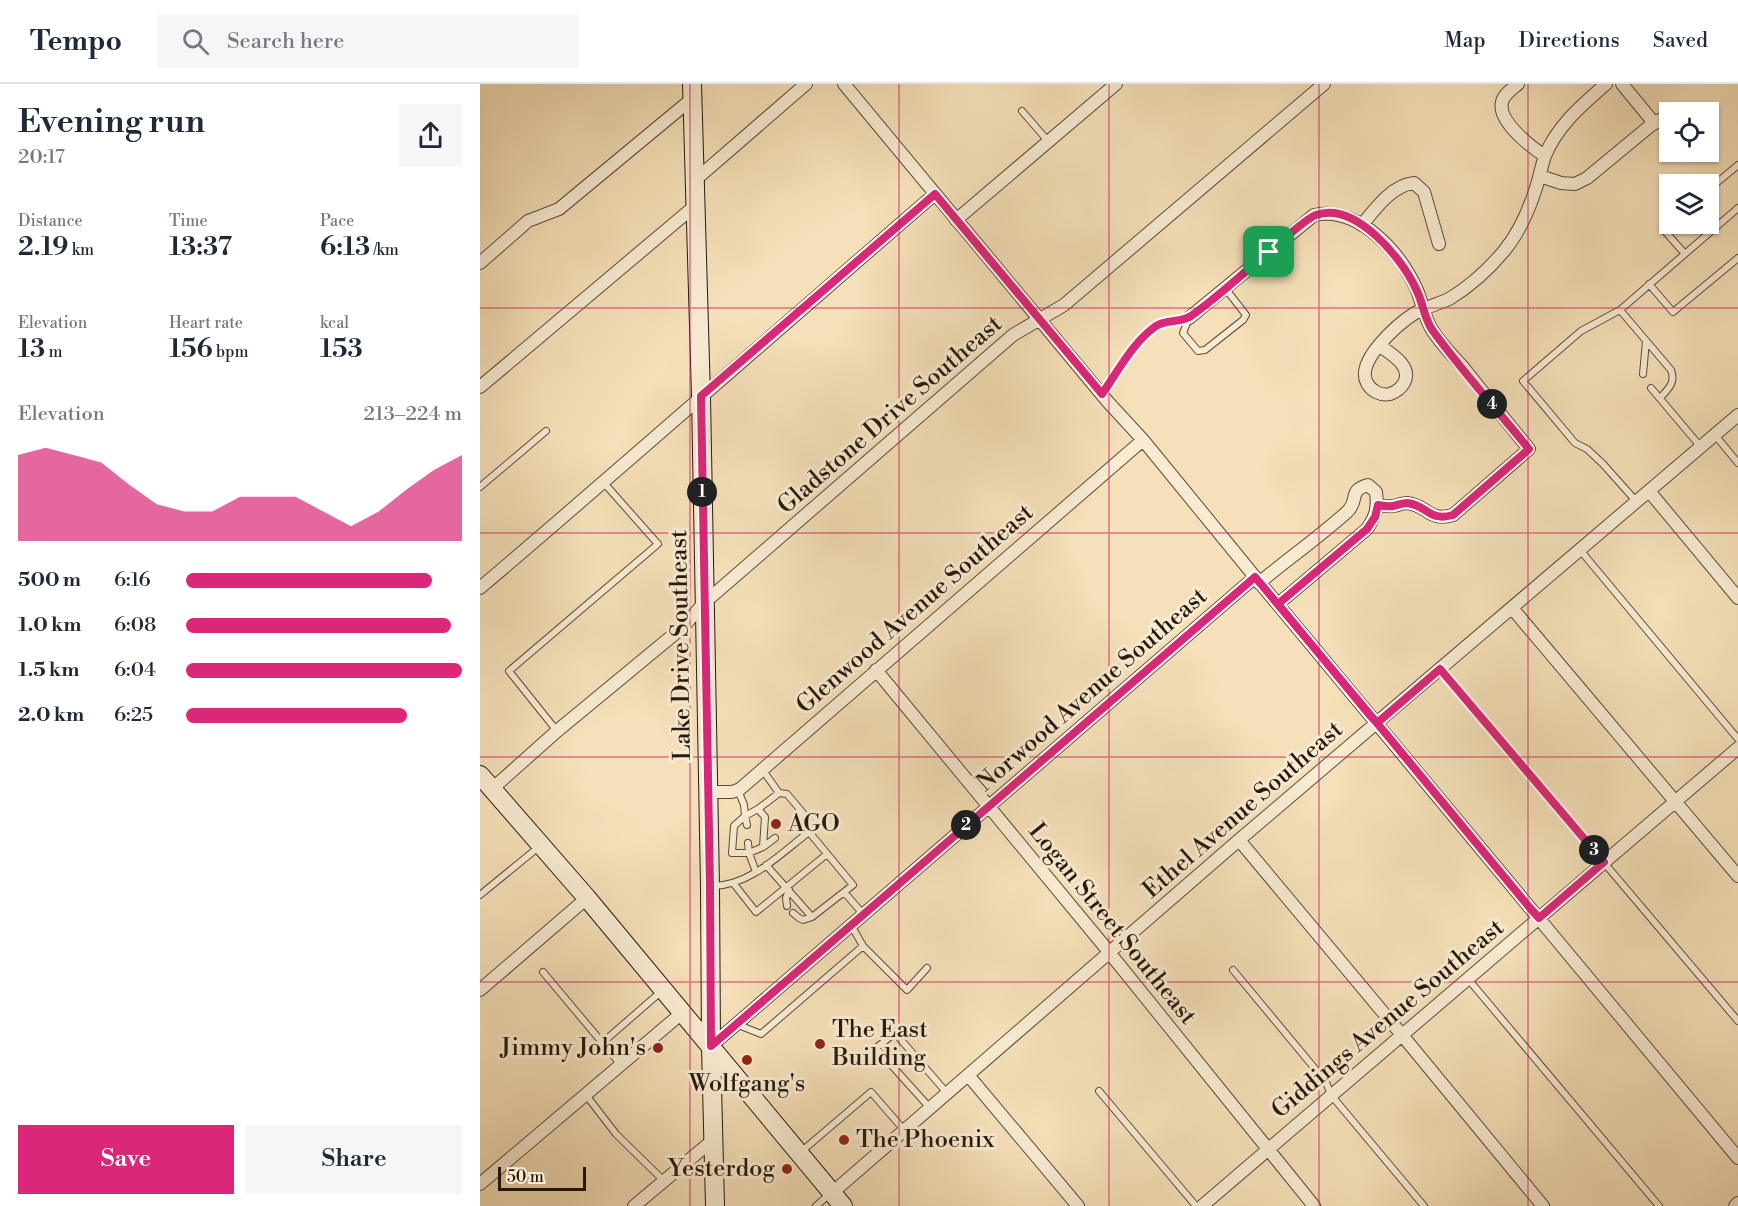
<!DOCTYPE html>
<meta charset="utf-8">
<style>
:root{--surface:#fff;--page:#f6f6f7;--text:#1f2937;--muted:#747a83;--line:#e0e1e3;--accent:#db2777}
body{margin:0;font-family:"Libre Bodoni",serif;background:var(--page);color:var(--text);height:100vh;display:flex;flex-direction:column;font-size:22px;white-space:nowrap}
*{box-sizing:border-box;margin:0}
p{font-size:20px;color:var(--muted)}
.icon{flex:none;width:33px;height:33px;fill:none;stroke:currentColor;stroke-width:2;stroke-linecap:round;stroke-linejoin:round}
.map{position:relative;flex:1;overflow:hidden}
.drawer{display:flex;flex-direction:column;background:var(--surface);width:480px}
.drawer>*{flex:none}
.tools{position:absolute;left:1179px;top:18px;display:grid;gap:12px}
.tools a{display:grid;place-items:center;width:60px;height:60px;border-radius:0px;background:var(--surface);box-shadow:0 2px 4px #0004;font-size:30px}
.scale{position:absolute;left:18px;bottom:15px;width:88px;box-sizing:border-box;padding-left:6px;border:3px solid #28190d;border-top:0;font-size:16px;line-height:21px;white-space:nowrap;color:#28190d;-webkit-text-stroke:4px #f8ebd2;paint-order:stroke}
.pin{position:absolute;display:grid;place-items:center;width:51px;height:51px;color:#fff;margin:-26px;border-radius:12px;box-shadow:0 3px 9px #0006}
.km{position:absolute;width:30px;height:30px;margin:-15px;border-radius:50%;background:#222;color:#fff;font-size:16px;line-height:30px;text-align:center}
.round{display:grid;place-items:center;flex:none;width:63px;height:63px;border-radius:0px;background:var(--page)}
.overview{display:flex;align-items:center;justify-content:space-between;height:102px;padding:0 18px}
h1{font-size:33px;font-weight:600;line-height:45px}
.metrics{display:grid;grid-template-columns:repeat(3,1fr);gap:9px;height:102px;padding:6px 18px}
.metrics div{display:grid;align-content:center}
.metrics b{font-size:26px;font-weight:600}
.metrics small{font-size:16px;font-weight:400}
.metrics p{font-size:16px}
.chart{height:168px;padding:12px 18px}
.chart p{display:flex;justify-content:space-between}
.chart svg{width:100%;height:108px;margin-top:6px;fill:var(--accent);opacity:.7}
.primary-button{display:flex;gap:12px;margin-top:auto;padding:12px 18px}
.primary-button a{flex:1;height:69px;border-radius:0px;background:var(--accent);color:#fff;font-size:24px;font-weight:600;line-height:69px;text-align:center}
.primary-button a+a{background:var(--page);color:var(--text)}
ul{padding:0 18px;list-style:none;font-size:20px}
li{display:grid;grid-template-columns:96px 72px 1fr;align-items:center;height:45px}
li i{height:15px;border-radius:8px;background:var(--accent)}
header{display:flex;align-items:center;gap:36px;box-sizing:border-box;height:84px;padding:0 30px;background:var(--surface);border-bottom:2px solid var(--line)}
header strong{font-size:28px}
nav{display:flex;gap:33px;margin-inline-start:auto;font-size:21px}
.search{width:420px;height:54px;background:var(--page);display:flex;align-items:center;gap:15px;box-sizing:border-box;padding:0 21px;border-radius:0px;color:var(--muted);font-size:22px}
main{display:flex;flex:1;min-height:0}
.map>svg:first-child{display:block}
.lines{fill:none;stroke-linecap:round;stroke-linejoin:round}
.service-casing{stroke:#5b4b38;stroke-width:8}
.minor-casing{stroke:#5b4b38;stroke-width:14}
.secondary-casing{stroke:#28190d;stroke-width:20}
.service{stroke:#f8ebd2;stroke-width:6}
.minor{stroke:#f8ebd2;stroke-width:12}
.secondary{stroke:#f8ebd2;stroke-width:18}
.route-casing{stroke:#fff;stroke-width:12}
.route{stroke:#db2777;stroke-width:8}
.grid{fill:none;stroke:#c2185b;stroke-width:1.5;stroke-opacity:0.55}
.poi-dot{fill:#8f2418;stroke:#f8ebd2;stroke-width:2}
.labels{text-anchor:middle;dominant-baseline:central;stroke-width:6;stroke-linejoin:round;paint-order:stroke}
.street-label{font-size:24px;fill:#28190d;stroke:#f8ebd2}
.poi-label{font-size:24px;fill:#28190d;stroke:#f8ebd2;text-anchor:start}
</style>
<header>
<strong>Tempo</strong>
<div class="search"><svg class="icon" aria-label="search" viewBox="0 0 24 24"><circle cx="10" cy="10" r="6"/><path d="M15 15l6 6"/></svg>Search here</div>
<nav><a>Map</a><a>Directions</a><a>Saved</a></nav>
</header>
<main>
<section class="drawer">
<div class="overview"><div><h1>Evening run</h1><p>20:17</p></div><a class="round"><svg class="icon" aria-label="share" viewBox="0 0 24 24"><path d="M12 15V3M7 8l5-5 5 5M5 13v7h14v-7"/></svg></a></div>
<div class="metrics">
<div><p>Distance</p><b>2.19<small> km</small></b></div>
<div><p>Time</p><b>13:37</b></div>
<div><p>Pace</p><b>6:13<small> /km</small></b></div>
</div>
<div class="metrics">
<div><p>Elevation</p><b>13<small> m</small></b></div>
<div><p>Heart rate</p><b>156<small> bpm</small></b></div>
<div><p>kcal</p><b>153</b></div>
</div>
<div class="chart"><p><span>Elevation</span>213–224 m</p>
<svg viewBox="0 0 160 44" preserveAspectRatio="none"><path d="M0 44V9L10 6L20 9L30 12L40 21L50 29L60 32L70 32L80 26L90 26L100 26L110 32L120 38L130 32L140 23L150 15L160 9V44z"/></svg>
</div>
<ul>
<li><b>500 m</b>6:16<i style="width:89%"></i></li>
<li><b>1.0 km</b>6:08<i style="width:96%"></i></li>
<li><b>1.5 km</b>6:04<i style="width:100%"></i></li>
<li><b>2.0 km</b>6:25<i style="width:80%"></i></li>
</ul>
<div class="primary-button"><a>Save</a><a>Share</a></div>
</section>
<div class="map">
<svg width="1258" height="1122" viewBox="0 0 1258 1122">
<rect width="100%" height="100%" fill="#f5e0b9"/>
<filter id="stains"><feTurbulence type="fractalNoise" baseFrequency=".00333" numOctaves="4"/><feColorMatrix values="0 0 0 0 .2 0 0 0 0 .09 0 0 0 0 .02 0 0 0 .5 -.17"/></filter>
<radialGradient id="worn" r=".72"><stop offset=".6" stop-color="#630" stop-opacity="0"/><stop offset="1" stop-color="#630" stop-opacity=".3"/></radialGradient>
<g class="lines">
<!-- service casing -->
<g class="service-casing">
<path id="service" d="M542,27L568,57
M1228,106L1258,81
M1190,139L1183,145L1205,170
M1169,200L1193,228L1258,174
M1140,226L1191,286C1196,299 1188,305 1180,314
M1163,290L1166,257
M1171,304L1220,362
M622,310C637,288 656,252 680,240C689,236 699,235 709,234L703,249L718,267L725,266L763,236L766,231L745,204
M1235,351L1258,379
M0,403L66,347
M1156,417L1123,380L1107,365L1095,359L1043,297L1101,247L1140,226L1258,124
M1100,466L1258,655
M960,585L1258,937
M77,647L29,587L178,460L124,399
M282,685L299,709L307,710L323,729L321,732
M258,706L264,721L265,732L254,742L252,769H269L276,788
M278,725L299,709
M267,741L265,732L278,725L285,733L283,763L269,769L268,759
M283,763L295,754
M286,781L332,833L364,808
M254,800L276,828L347,770
M233,802C271,801 300,770 329,748L373,801L364,808L383,830
M0,811L60,762
M307,822L306,814L309,806
M313,829L319,834L323,836L332,833
M371,841L383,862L427,906L447,884
M753,886L846,998L851,1011L944,1122
M63,888L141,981
M988,895L1179,1122
M256,940L281,950L383,862
M122,959L183,906
M619,1007L716,1122
M106,1011L136,1050L184,1097
M450,1024L396,964L415,949L467,1009
M322,1067L391,1008L424,1046
M336,1122L351,1109"/>
</g>
<!-- minor casing -->
<g class="minor-casing">
<path id="minor" d="M364,0L628,318L663,356L775,493L1258,1074
M1038,0C1032,5 1024,10 1022,18C1017,37 1051,63 1065,72
M1142,0L1174,39
M1194,28L1205,27L1212,28
M1228,32L1229,33
M1060,92L1081,99L1095,100L1107,94L1170,42L1190,30
M214,97L326,0
M476,136L636,0
M882,141C895,125 912,101 934,99L944,108L959,160
M0,179L48,137L79,125L213,14
M709,234L834,131C879,122 920,168 937,206C942,218 944,232 951,244C959,258 972,271 983,283C1005,311 1027,338 1049,365L973,431C948,438 948,421 927,419C923,419 918,421 913,422C908,423 903,422 898,421
M900,262C911,270 933,282 924,299C921,304 916,308 910,310C901,312 891,307 887,299C875,277 918,240 935,229C946,223 958,220 969,215C989,203 1009,185 1024,167C1038,150 1048,128 1055,107C1059,96 1061,83 1065,72C1077,42 1102,21 1126,0
M0,303L216,121
M1169,407L1258,514
M779,499C808,475 839,453 867,428C880,416 867,407 888,401L896,408C898,424 896,432 887,445L798,520
M0,504C153,374 303,241 455,110
M1032,524L1258,792
M396,586L620,857L834,1122
M12,705L77,647L203,543L224,519L533,251L584,221L844,0
M228,708H252L260,705L663,356
M759,756L922,951L1063,1122
M0,906L107,814
M231,962L775,493
M488,991L598,1122
M0,1100L202,929
M352,1109L759,756L1258,331
M154,1122L233,1056
M722,1122L1258,664
M1255,1122L1258,1119"/>
</g>
<!-- secondary casing -->
<g class="secondary-casing">
<path id="secondary" d="M212,0L221,312L230,802L231,962L235,1122
M0,691L107,814L363,1122"/>
</g>
<!-- service -->
<use href="#service" class="service"/>
<!-- minor -->
<use href="#minor" class="minor"/>
<!-- secondary -->
<use href="#secondary" class="secondary"/>
</g>
<g class="lines">
<!-- route casing -->
<g class="route-casing">
<path id="route" d="M789,168C763,189 738,213 711,232C701,239 687,235 676,242C653,258 638,287 622,310L455,110L221,312L230,802L231,962L775,493L897,639L960,585L1124,778L1059,834L1050,824L897,639L888,629L798,520L887,445L895,433L898,421C903,422 908,423 913,422C918,421 923,419 927,419C948,421 948,438 973,431L1049,365C1017,326 983,288 953,247C944,235 943,218 936,205C922,174 875,117 836,131C826,134 799,160 789,168"/>
</g>
<!-- route -->
<use href="#route" class="route"/>
</g>
<!-- grid -->
<path class="grid" d="M210,0V1122M419,0V1122M629,0V1122M839,0V1122M1048,0V1122M0,224H1258M0,449H1258M0,673H1258M0,898H1258"/>
<!-- markers -->
<g class="poi-dot">
<circle cx="296" cy="740" r="6"/>
<circle cx="340" cy="960" r="6"/>
<circle cx="178" cy="964" r="6"/>
<circle cx="267" cy="976" r="6"/>
<circle cx="364" cy="1056" r="6"/>
<circle cx="307" cy="1085" r="6"/>
</g>
<g class="labels">
<!-- street labels -->
<g class="street-label">
<text transform="translate(410 331) rotate(-41)">Gladstone Drive Southeast</text>
<text transform="translate(435 525) rotate(-41)">Glenwood Avenue Southeast</text>
<text transform="translate(201 561) rotate(-91)">Lake Drive Southeast</text>
<text transform="translate(612 606) rotate(-41)">Norwood Avenue Southeast</text>
<text transform="translate(763 726) rotate(-41)">Ethel Avenue Southeast</text>
<text transform="translate(632 840) rotate(51)">Logan Street Southeast</text>
<text transform="translate(908 935) rotate(-40)">Giddings Avenue Southeast</text>
</g>
<!-- poi labels -->
<g class="poi-label">
<text x="308" y="740">AGO</text>
<text x="352" y="946">The East<tspan x="352" dy="28">Building</tspan></text>
<text x="166" y="964" text-anchor="end">Jimmy John's</text>
<text x="267" y="1000" text-anchor="middle">Wolfgang's</text>
<text x="376" y="1056">The Phoenix</text>
<text x="295" y="1085" text-anchor="end">Yesterdog</text>
</g>
</g>
<rect width="100%" height="100%" filter="url(#stains)"/>
<rect width="100%" height="100%" fill="url(#worn)"/>
</svg>
<div class="tools">
<a><svg class="icon" aria-label="locate" viewBox="0 0 24 24"><circle cx="12" cy="12" r="6"/><path d="M12 2v4M12 18v4M2 12h4M18 12h4"/></svg></a>
<a><svg class="icon" aria-label="layers" viewBox="0 0 24 24"><path d="M12 4l9 5-9 5-9-5zM3 14l9 5 9-5"/></svg></a>
</div>
<div class="scale">50 m</div>
<div class="pin" style="left:789px;top:168px;background:#1e9e55"><svg class="icon" aria-label="arrive" viewBox="0 0 24 24"><path d="M6 21V4h12l-3 4 3 4H6"/></svg></div>
<b class="km" style="left:222px;top:408px">1</b>
<b class="km" style="left:486px;top:741px">2</b>
<b class="km" style="left:1114px;top:766px">3</b>
<b class="km" style="left:1012px;top:320px">4</b>
</div>
</main>
